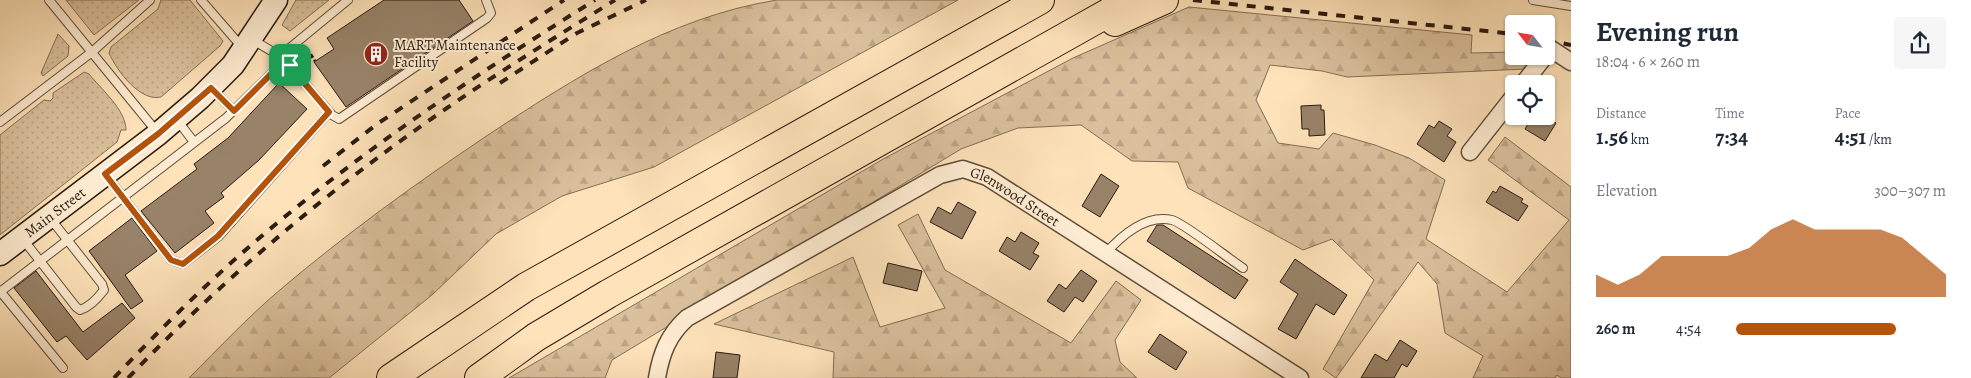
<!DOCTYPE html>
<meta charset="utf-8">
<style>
:root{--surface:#fff;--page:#f6f6f7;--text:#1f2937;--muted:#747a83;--accent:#b45309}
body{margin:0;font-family:Alegreya,serif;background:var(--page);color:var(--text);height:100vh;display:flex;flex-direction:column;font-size:19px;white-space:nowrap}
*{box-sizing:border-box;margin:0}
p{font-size:16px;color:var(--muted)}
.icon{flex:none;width:28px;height:28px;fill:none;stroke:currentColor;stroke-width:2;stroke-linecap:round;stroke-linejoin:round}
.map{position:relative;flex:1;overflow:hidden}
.drawer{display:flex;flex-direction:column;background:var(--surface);width:400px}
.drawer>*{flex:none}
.needle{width:32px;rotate:301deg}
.fabs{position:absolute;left:1505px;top:15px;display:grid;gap:10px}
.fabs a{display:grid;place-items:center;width:50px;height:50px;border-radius:5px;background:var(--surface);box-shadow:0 1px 4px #0004;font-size:25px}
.pin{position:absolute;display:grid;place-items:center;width:42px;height:42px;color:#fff;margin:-21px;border-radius:10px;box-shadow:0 2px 8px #0006}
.round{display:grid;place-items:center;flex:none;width:52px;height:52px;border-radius:5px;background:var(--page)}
.summary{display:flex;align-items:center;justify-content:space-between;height:85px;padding:0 25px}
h1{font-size:28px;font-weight:600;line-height:38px}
.figures{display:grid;grid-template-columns:repeat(3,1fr);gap:8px;height:85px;padding:5px 25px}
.figures div{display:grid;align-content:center}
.figures b{font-size:21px;font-weight:600}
.figures small{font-size:14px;font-weight:400}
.figures p{font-size:14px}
.chart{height:140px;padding:10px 25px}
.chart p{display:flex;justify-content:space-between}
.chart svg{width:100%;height:90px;margin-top:5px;fill:var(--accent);opacity:.7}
ul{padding:0 25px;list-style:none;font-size:16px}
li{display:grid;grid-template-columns:80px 60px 1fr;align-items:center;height:38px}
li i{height:12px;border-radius:6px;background:var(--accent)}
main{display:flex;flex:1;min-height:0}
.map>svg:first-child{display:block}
.grass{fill:url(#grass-dots);stroke:#826e56}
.forest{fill:url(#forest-firs);stroke:#826e56}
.building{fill:#988268;stroke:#2a1b10}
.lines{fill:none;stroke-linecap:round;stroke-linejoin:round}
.service-casing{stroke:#5f4d3a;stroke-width:10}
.minor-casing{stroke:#5f4d3a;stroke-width:19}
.secondary-casing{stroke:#2a1b10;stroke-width:25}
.motorway-casing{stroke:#2a1b10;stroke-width:30}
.path{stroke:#2a1b10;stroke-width:3;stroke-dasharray:4 2.5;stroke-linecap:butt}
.service{stroke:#feecd2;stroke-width:8}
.minor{stroke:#feecd2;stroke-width:16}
.secondary{stroke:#feecd2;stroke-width:22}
.motorway{stroke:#fee2b9;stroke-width:28}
.rail{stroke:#2a1b10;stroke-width:4;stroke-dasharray:9 9;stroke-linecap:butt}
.route-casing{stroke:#fff;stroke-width:10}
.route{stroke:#b45309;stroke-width:6}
.labels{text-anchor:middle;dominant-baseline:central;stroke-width:4;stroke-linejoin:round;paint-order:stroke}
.poi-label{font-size:15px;fill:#2a1b10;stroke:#feecd2;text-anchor:start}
.street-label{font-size:15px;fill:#2a1b10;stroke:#feecd2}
</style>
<main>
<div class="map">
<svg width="1571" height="378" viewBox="0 0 1571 378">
<defs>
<pattern id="grass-dots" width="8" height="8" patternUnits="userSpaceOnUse" patternTransform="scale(1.25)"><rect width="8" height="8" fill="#dac09c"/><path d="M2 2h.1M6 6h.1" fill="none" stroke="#bba485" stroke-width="1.8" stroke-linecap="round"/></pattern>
<pattern id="forest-firs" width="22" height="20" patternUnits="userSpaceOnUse" patternTransform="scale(1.25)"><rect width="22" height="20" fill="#dac09c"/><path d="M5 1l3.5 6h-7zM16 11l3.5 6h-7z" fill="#bba485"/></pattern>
</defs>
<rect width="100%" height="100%" fill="#fee2b9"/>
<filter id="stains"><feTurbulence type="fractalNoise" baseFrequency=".004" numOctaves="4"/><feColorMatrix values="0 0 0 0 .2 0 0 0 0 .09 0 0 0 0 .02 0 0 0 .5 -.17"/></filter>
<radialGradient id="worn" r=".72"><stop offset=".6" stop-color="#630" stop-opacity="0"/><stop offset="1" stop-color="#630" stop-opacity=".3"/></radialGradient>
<!-- grass -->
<path class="grass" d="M66,0H139L94,35Z
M161,0H190L223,41L220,46L161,97C140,102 117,71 109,53L111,47L158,9Z
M296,0H329L290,31L282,25Z
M58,34L69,46L68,56L43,76L41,73Z
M84,72L89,74C101,89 126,110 126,130H121L117,142L0,235V135L44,100L50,101L53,98V93Z"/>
<!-- forest -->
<path class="forest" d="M777,0H958L654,167L562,196L496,234L432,295L329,378H189C219,348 249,316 281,289C346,234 415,184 485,137C574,78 669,17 777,0Z
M1189,7L1472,35L1471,53L1514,52V56H1523L1526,69L1347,77L1322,71L1270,65L1256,100L1278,143L1319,149L1333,133L1375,145L1409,158L1445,180L1426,239L1507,292L1569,220L1488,160L1505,137L1571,187V378H1561L1557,375L1555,378H1473L1483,356L1445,333L1437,284L1418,262L1336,378L1323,369L1374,280L1332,239L1303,250L1188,188L1178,162L1132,161L1081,125L1018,128L961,149L612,360L605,378H509L885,158L1073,58Z
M918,214L945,270L1071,343L1116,281L1141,300L1115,340L1120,362L1137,378H833L834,352L714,324L853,257L880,327L945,308L898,225Z"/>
<!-- building -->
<path class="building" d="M384,0H459L473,21L346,107L314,62L334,49L327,38Z
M279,83L307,109L259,160L221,193L224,197L205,211L214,223L175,253L141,211L197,169L194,164L228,138Z
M1321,105V110H1324L1325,135L1309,136V129H1302L1301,106Z
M1533,116H1545L1556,123L1545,141L1525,129Z
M1439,121L1452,129L1447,136L1456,142L1444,162L1417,144L1429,125L1434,128Z
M1101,174L1119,186L1100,217L1082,206Z
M1500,186L1523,199L1521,202L1528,206L1518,221L1486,202L1493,191L1496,193Z
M958,202L976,212L962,239L930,222L938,207L951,214Z
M132,218L157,251L125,275L143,301L131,309L89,251Z
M1157,225H1163L1248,280L1235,299L1147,241Z
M1021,232L1039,243L1033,253L1039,256L1030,270L999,251L1007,237L1015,242Z
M1295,259L1347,295L1334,315L1316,304L1296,339L1278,329L1298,294L1280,282Z
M888,263L922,271L917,291L883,283Z
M1081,270L1097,281L1083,302L1075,297L1064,312L1047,301L1059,284L1066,289Z
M36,271L83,332L122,303L135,318L87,360L66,336L57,342L14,288Z
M1160,334L1187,352L1176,370L1148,352Z
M1400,340L1417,351L1407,367L1402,364L1394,378H1361L1375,354L1387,361Z
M716,352L740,355L737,378H713Z"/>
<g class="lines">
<!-- service casing -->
<g class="service-casing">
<path id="service" d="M49,0L157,132
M201,0L241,46
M1533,0L1571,6
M253,40L283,58L332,115L339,119L487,18L491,13L486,0
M280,56L348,0
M212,89L234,111
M177,120L194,142
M0,122L92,52L150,0
M106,175L171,260L183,264L219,236L329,112
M22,238L76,307L80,310C89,307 98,298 104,290L102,284L50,218
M1105,254C1121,236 1146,214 1172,220C1184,223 1229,259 1243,268
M0,291L63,368
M0,292L226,118L285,60"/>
</g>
<!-- minor casing -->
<g class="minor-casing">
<g id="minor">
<path d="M1546,54L1551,49L1571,62"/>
<path d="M1523,84L1545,56"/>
<path d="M1470,152L1514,96"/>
<path id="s1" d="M657,378C661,354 668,335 687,318L940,175L963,169L987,177L1300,378"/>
</g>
</g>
<!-- secondary casing -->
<g class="secondary-casing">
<g id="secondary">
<path id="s2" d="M0,254L158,134L200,98L233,65L276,0"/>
</g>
</g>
<!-- motorway casing -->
<g class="motorway-casing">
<path id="motorway" d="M1115,22L1164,0
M391,378L526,287L1040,0
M479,378L536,337L608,294L1131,0"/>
</g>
<!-- path -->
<path class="path" d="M307,49L315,61"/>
<!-- service -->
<use href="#service" class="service"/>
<!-- minor -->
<use href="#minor" class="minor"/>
<!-- secondary -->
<use href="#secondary" class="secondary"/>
<!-- motorway -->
<use href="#motorway" class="motorway"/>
<!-- rail -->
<path class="rail" d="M1193,0L1514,34
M1546,40L1571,45
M500,83L577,33L646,0
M323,166L377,124L564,0
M114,378C165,324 218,272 276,224C376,141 485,69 595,0
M128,378C225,277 332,187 447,108C502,70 559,35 615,0"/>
</g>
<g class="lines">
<!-- route casing -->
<g class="route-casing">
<path id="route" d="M285,60L329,112L218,236L183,264L171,260L105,174L158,134L211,88L234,111Z"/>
</g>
<!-- route -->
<use href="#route" class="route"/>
</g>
<!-- icons -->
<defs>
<g id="building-disc" transform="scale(1.25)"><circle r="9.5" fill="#8f2418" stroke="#feecd2"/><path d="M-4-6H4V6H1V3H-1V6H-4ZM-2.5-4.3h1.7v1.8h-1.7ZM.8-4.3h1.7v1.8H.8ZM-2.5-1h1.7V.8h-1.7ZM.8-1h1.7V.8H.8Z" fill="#fff"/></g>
</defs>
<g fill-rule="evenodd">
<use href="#building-disc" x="376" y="54"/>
</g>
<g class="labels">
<!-- poi labels -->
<g class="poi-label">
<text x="394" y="45">MART Maintenance<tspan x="394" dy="17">Facility</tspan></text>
</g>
<!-- street labels -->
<g class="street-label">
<text stroke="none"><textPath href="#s1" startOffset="442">Glenwood Street</textPath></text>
<text stroke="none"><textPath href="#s2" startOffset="69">Main Street</textPath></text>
</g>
</g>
<rect width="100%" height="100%" filter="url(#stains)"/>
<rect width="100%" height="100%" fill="url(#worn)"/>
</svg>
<div class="fabs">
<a><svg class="needle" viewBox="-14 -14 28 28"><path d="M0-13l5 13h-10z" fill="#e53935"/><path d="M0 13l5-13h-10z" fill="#747a83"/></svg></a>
<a><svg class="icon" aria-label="locate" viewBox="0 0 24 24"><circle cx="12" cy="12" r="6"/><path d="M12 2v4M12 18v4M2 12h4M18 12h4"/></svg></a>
</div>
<div class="pin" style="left:290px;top:65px;background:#1e9e55"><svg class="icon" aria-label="arrive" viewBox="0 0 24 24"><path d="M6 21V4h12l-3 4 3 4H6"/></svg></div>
</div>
<section class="drawer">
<div class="summary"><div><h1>Evening run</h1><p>18:04 · 6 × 260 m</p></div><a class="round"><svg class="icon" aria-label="share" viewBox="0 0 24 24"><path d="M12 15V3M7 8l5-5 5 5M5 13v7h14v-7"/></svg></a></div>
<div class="figures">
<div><p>Distance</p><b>1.56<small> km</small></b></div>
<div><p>Time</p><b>7:34</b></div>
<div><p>Pace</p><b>4:51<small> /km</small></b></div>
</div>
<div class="chart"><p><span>Elevation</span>300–307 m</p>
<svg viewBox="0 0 160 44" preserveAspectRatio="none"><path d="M0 44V33L10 38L20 33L30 24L40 24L50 24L60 24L70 20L80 11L90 6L100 11L110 11L120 11L130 11L140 15L150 24L160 33V44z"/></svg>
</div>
<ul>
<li><b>260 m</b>4:54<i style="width:76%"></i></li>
</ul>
</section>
</main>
